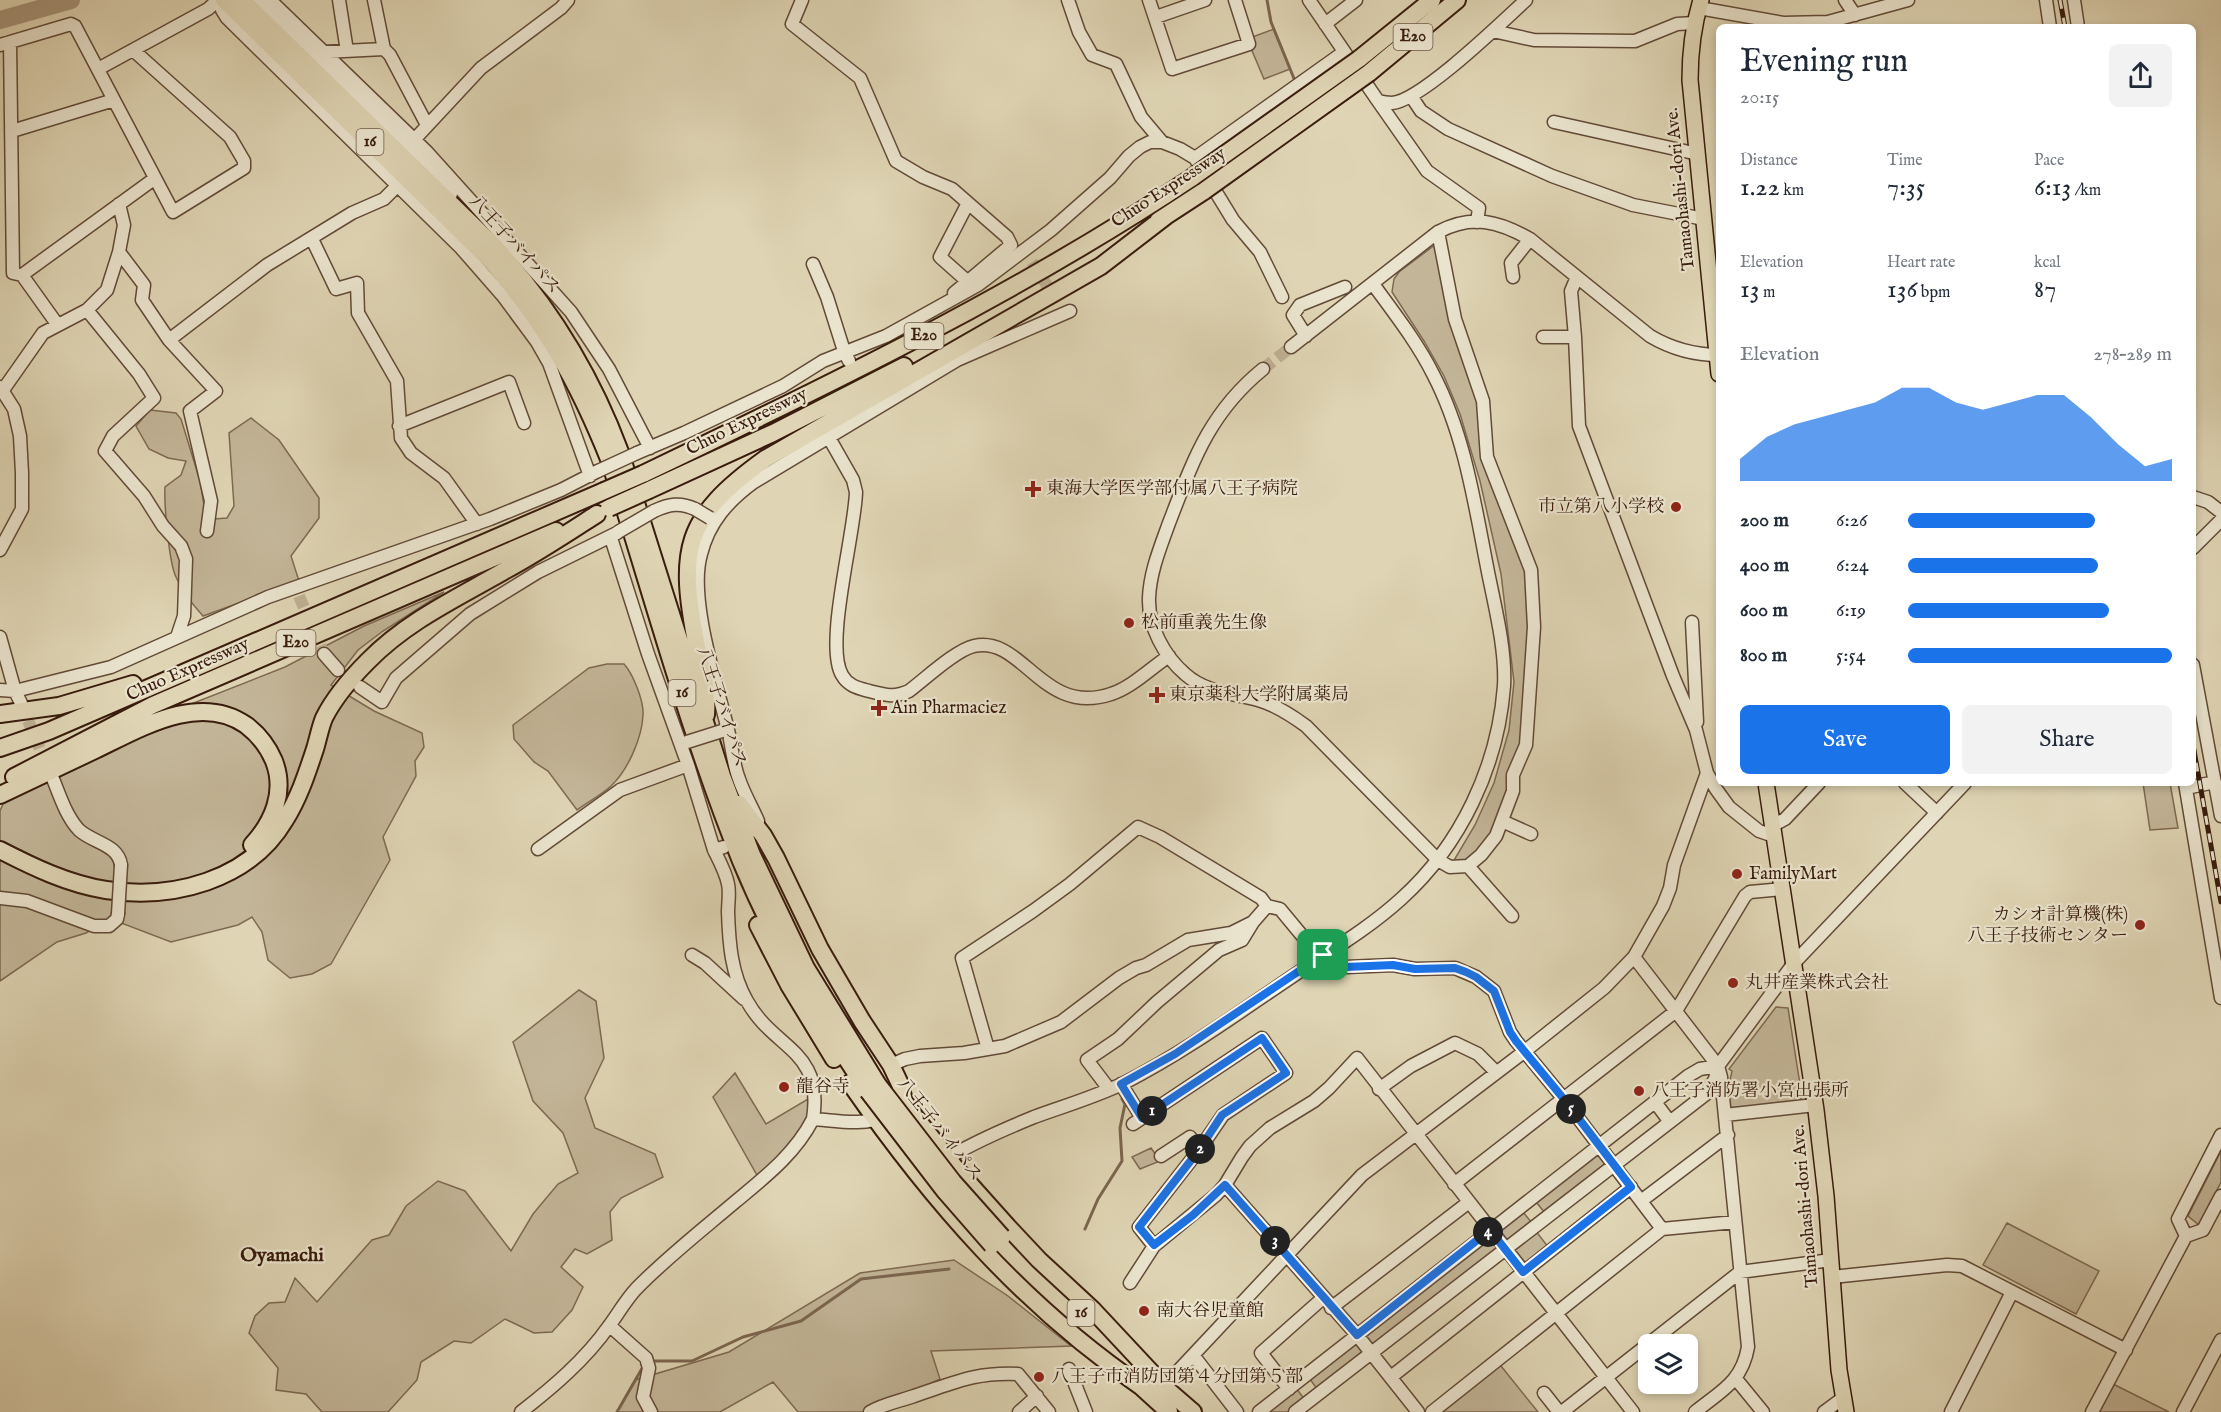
<!DOCTYPE html>
<meta charset="utf-8">
<style>
:root{--surface:#fff;--page:#f2f2f3;--text:#1f2937;--muted:#747a83;--accent:#1a73e8}
body{margin:0;font-family:"IM FELL English","Noto Serif JP",serif;background:var(--page);color:var(--text);height:100vh;display:flex;flex-direction:column;font-size:22px;white-space:nowrap}
*{box-sizing:border-box;margin:0}
p{font-size:20px;color:var(--muted)}
.icon{flex:none;width:33px;height:33px;fill:none;stroke:currentColor;stroke-width:2;stroke-linecap:round;stroke-linejoin:round}
.map{position:relative;flex:1;overflow:hidden}
.details{position:absolute;left:1716px;top:24px;width:480px;height:762px;display:flex;flex-direction:column;background:var(--surface);border-radius:9px;box-shadow:0 3px 9px #0003}
.details>*{flex:none}
.fabs{position:absolute;left:1638px;top:1334px;display:grid;gap:12px}
.fabs a{display:grid;place-items:center;width:60px;height:60px;border-radius:9px;background:var(--surface);box-shadow:0 3px 9px #0003;font-size:30px}
.pin{position:absolute;display:grid;place-items:center;width:51px;height:51px;color:#fff;margin:-26px;border-radius:12px;box-shadow:0 3px 9px #0006}
.km{position:absolute;width:30px;height:30px;margin:-15px;border-radius:50%;background:#222;color:#fff;font-size:16px;line-height:30px;text-align:center}
.round{display:grid;place-items:center;flex:none;width:63px;height:63px;border-radius:9px;background:var(--page)}
.summary{display:flex;align-items:center;justify-content:space-between;height:102px;padding:0 24px}
h1{font-size:33px;font-weight:600;line-height:45px}
.figures{display:grid;grid-template-columns:repeat(3,1fr);gap:9px;height:102px;padding:6px 24px}
.figures div{display:grid;align-content:center}
.figures b{font-size:26px;font-weight:600}
.figures small{font-size:16px;font-weight:400}
.figures p{font-size:16px}
.chart{height:168px;padding:12px 24px}
.chart p{display:flex;justify-content:space-between}
.chart svg{width:100%;height:108px;margin-top:6px;fill:var(--accent);opacity:.7}
.action{display:flex;gap:12px;margin-top:auto;padding:12px 24px}
.action a{flex:1;height:69px;border-radius:9px;background:var(--accent);color:#fff;font-size:24px;font-weight:600;line-height:69px;text-align:center}
.action a+a{background:var(--page);color:var(--text)}
ul{padding:0 24px;list-style:none;font-size:20px}
li{display:grid;grid-template-columns:96px 72px 1fr;align-items:center;height:45px}
li i{height:15px;border-radius:8px;background:var(--accent)}
.map>svg:first-child{display:block}
.green{fill:#c3b698;stroke:#7e6952;stroke-width:1.5;fill-rule:evenodd}
.lines{fill:none;stroke-linecap:round;stroke-linejoin:round}
.stream{stroke:#7b654f;stroke-width:3}
.river{stroke:#a7967b;stroke-width:18}
.minor-tunnel{stroke:#beb093;stroke-width:12;stroke-dasharray:12 6;stroke-linecap:butt}
.minor-casing{stroke:#624a37;stroke-width:15}
.major-casing{stroke:#391c0d;stroke-width:18}
.highway-casing{stroke:#391c0d;stroke-width:20}
.minor{stroke:#eae4ce;stroke-width:12}
.major{stroke:#dfd5b4;stroke-width:15}
.highway{stroke:#dfd5b4;stroke-width:16}
.rail-casing{stroke:#391c0d;stroke-width:5}
.rail{stroke:#eae4ce;stroke-width:3;stroke-dasharray:9;stroke-linecap:butt}
.minor-bridge-casing{stroke:#624a37;stroke-width:15;stroke-linecap:butt}
.highway-bridge-casing{stroke:#391c0d;stroke-width:20;stroke-linecap:butt}
.minor-bridge{stroke:#eae4ce;stroke-width:12}
.highway-bridge{stroke:#dfd5b4;stroke-width:16}
.route-casing{stroke:#fff;stroke-width:12}
.route{stroke:#1a73e8;stroke-width:8}
.poi-dot{fill:#8f2418;stroke:#eae4ce;stroke-width:2}
.labels{text-anchor:middle;dominant-baseline:central;stroke-width:4.5;stroke-linejoin:round;paint-order:stroke}
.shield{fill:#eae4ce;stroke:#6e5847;stroke-width:1.5}
.shield-label{font-size:16px;font-weight:bold;fill:#391c0d}
.street-label{font-size:18px;fill:#391c0d;stroke:#eae4ce}
.poi-label{font-size:18px;fill:#391c0d;stroke:#eae4ce;text-anchor:start}
.neighbourhood-label{font-size:20px;font-weight:bold;fill:#391c0d;stroke:#eae4ce}
</style>
<div class="map">
<svg width="2221" height="1412" viewBox="0 0 2221 1412">
<rect width="100%" height="100%" fill="#dfd5b4"/>
<filter id="stains"><feTurbulence type="fractalNoise" baseFrequency=".00333" numOctaves="4"/><feColorMatrix values="0 0 0 0 .2 0 0 0 0 .09 0 0 0 0 .02 0 0 0 .5 -.17"/></filter>
<radialGradient id="worn" r=".72"><stop offset=".6" stop-color="#630" stop-opacity="0"/><stop offset="1" stop-color="#630" stop-opacity=".3"/></radialGradient>
<!-- green -->
<path class="green" d="M1274,29L1290,69L1264,79L1247,39Z
M1440,241L1483,401L1487,457L1531,570L1528,722L1513,791L1481,855L1450,867L1475,825L1494,783L1509,730L1514,682L1501,574L1480,481L1460,414L1444,376L1424,341L1392,292L1394,279L1399,272Z
M150,410L176,413L181,419L200,481L204,505L214,519L227,518L234,506L229,433L251,418L279,440L319,498V518L291,556L299,581L203,616C193,605 182,591 176,577C169,563 164,504 165,487L181,475L186,461L168,458L149,449L136,426Z
M444,592L383,631L358,650L331,685L374,711L422,733L424,747L415,761L416,776L383,837L390,860L331,964L312,974L290,978L268,960L262,932L252,917L238,925L171,942L111,919L86,933L57,942L0,981V811L3,804L53,779L181,708L285,667L364,626Z
M607,664H624C633,674 644,701 643,715C642,738 628,770 611,786C601,795 588,802 577,810L548,771L534,762L514,739L513,725L589,668Z
M2143,783H2170L2178,828L2150,830Z
M579,990L596,1001L604,1058L585,1098L595,1128L655,1154L663,1177L621,1198L610,1212L612,1240L587,1254L575,1249L561,1267L583,1287L572,1310L552,1332L534,1333L505,1319L471,1343L454,1341L421,1362L417,1380L388,1412H322L306,1394L276,1390L278,1368L249,1333L255,1316L269,1303L285,1302L295,1278L317,1302L372,1240L389,1235L406,1206L438,1181L465,1191L511,1251L533,1214L558,1184L578,1173L563,1133L533,1101L513,1042Z
M1776,1007L1788,1008L1802,1097L1798,1103L1733,1110L1728,1107L1726,1080H1730L1732,1071L1729,1069Z
M735,1073L766,1124L808,1099V1117L799,1136L758,1177L713,1097Z
M1151,1148L1160,1161L1140,1169L1132,1157Z
M2221,1151V1182L2199,1225L2188,1216Z
M1595,1154L1601,1155L1606,1160L1605,1168L1291,1412H1263ZM1536,1202L1545,1213L1532,1223L1523,1212ZM1309,1378L1318,1390L1305,1400L1296,1388Z
M2007,1223L2099,1271L2076,1314L1983,1265Z
M1535,1230L1549,1248L1528,1264H1523L1515,1253L1516,1245Z
M954,1260L1008,1296L1071,1346L931,1351L940,1379L872,1412H798L773,1382L720,1412H617L635,1380L729,1352L860,1273Z
M1497,1361L1538,1412H1432Z
M2113,1384L2169,1412H2099Z"/>
<g class="lines">
<!-- stream -->
<path class="stream" d="M1267,0L1271,22L1295,81
M1085,1229L1098,1199L1122,1161L1120,1128L1125,1104L1122,1099
M650,1361H692L743,1337L801,1321L861,1279L949,1269
M617,1412L644,1365"/>
<!-- river -->
<path class="river" d="M0,20L71,0"/>
<!-- minor-tunnel -->
<path class="minor-tunnel" d="M1032,262L1058,303
M1263,369L1291,347
M299,596L324,654
M21,704L48,768"/>
<!-- minor casing -->
<g class="minor-casing">
<path id="minor" d="M221,0L222,10L227,18L461,248L503,296L537,342L549,363L590,476
M257,0L419,159L451,194
M270,0L427,152L571,312L609,369L650,448
M339,0L347,51
M374,0L384,49
M802,0L792,24L860,78L896,161L923,177L952,189L1007,237L1011,245L954,293
M1068,0L1079,32L1092,55L1116,64L1141,117L1162,142
M1149,0L1172,69L1249,44L1235,0
M1309,0L1378,101C1382,102 1388,103 1392,103C1421,101 1502,22 1526,0
M1845,0L1855,15
M2046,0L2050,27
M2074,0L2078,27
M1699,8L1783,23L1828,22L1908,0
M1156,17L1205,0
M1325,24L1356,0
M1493,31L1534,40L1635,41L1677,24L1694,23
M10,42L13,273L22,275L154,179
M0,45L71,24L75,26L173,212L244,168V161L230,137L133,50
M324,52L384,49L390,55L427,125
M98,69L208,9L218,0
M1411,96L1421,111L1448,129L1552,176L1633,205L1704,219
M1378,101L1427,171L1479,208L1477,222
M1554,122L1698,154
M12,131L114,100
M414,140L481,68L561,8L568,0
M1195,158L1344,52
M312,239L336,289L357,283L358,313L397,381L401,438L411,453L444,478L477,524
M119,252L144,285L142,300L169,340L267,265L352,213L384,199L397,186
M813,264L827,297L844,351L849,361
M22,275L57,324
M1513,277L1511,263L1530,239
M1577,277L1571,291L1575,337L1579,426L1673,676L1696,730L1707,773L1716,789L1729,807L1759,831L1774,836
M967,281L940,257L968,203
M87,310L139,374L154,398L113,436L105,451L144,496L163,526L181,546L186,559L184,616L177,637
M1306,336L1293,315L1300,305L1345,287
M1543,337H1575
M169,340L216,391L190,411L211,501L207,531
M1291,347L1438,232C1472,214 1498,221 1530,239L1650,336C1672,349 1693,355 1719,355
M1263,369C1209,413 1193,461 1169,523C1160,548 1150,572 1149,598C1148,626 1164,656 1185,674C1206,693 1233,693 1258,700C1276,705 1291,715 1306,726L1438,860L1450,867L1468,866L1481,855L1496,836L1513,791V775L1526,745L1534,627L1531,570L1487,457L1483,401L1455,319L1438,232
M0,387L14,409L20,436L22,473V509L0,550
M3,390L43,333L87,310L107,290L119,252L124,225L119,204
M399,426L509,382L524,423
M828,436L853,480L856,492C855,533 824,644 842,675C848,686 858,688 869,691C885,695 894,698 909,691C925,679 956,650 974,646C1023,635 1042,717 1111,694C1131,688 1151,668 1169,656
M637,453L684,433L783,386L823,361L886,336L978,285L1051,230L1110,178L1129,156L1140,147L1150,142H1162L1180,149L1195,158L1233,220L1260,252L1282,297
M2193,497L2208,502L2221,512
M654,511C669,504 680,502 695,509
M611,538L648,654L688,765L714,850L724,847
M2193,548L2221,520
M1692,622L1697,722
M0,637L15,691L21,703
M324,654L338,670
M2193,665L2221,816
M360,687L382,702L396,678L470,614L538,572L617,533
M0,690L15,691L111,667L268,597L490,519L561,490L598,471
M53,779C60,796 66,816 79,830C93,843 118,844 121,865
M1905,783L1937,813
M2185,783L2221,998
M2186,788L2215,782
M758,821C752,807 744,794 739,779C733,764 732,746 728,730C717,685 688,598 701,554C709,522 728,501 754,482L957,360L1070,311
M1502,821L1531,834
M1772,826L1785,819L1819,783
M538,849L620,790L688,765
M714,850C719,860 726,873 728,884C730,892 728,903 728,912C729,942 731,974 747,1001C774,1050 824,1049 813,1119
M1468,866L1512,916
M0,898L27,901L94,926H109L117,919L118,914
M692,955L705,963L744,999
M1634,957L1718,1066L1721,1077L1748,1347C1742,1382 1721,1391 1695,1412
M988,1049L962,958L1033,911L1070,884L1138,827L1160,837L1223,875L1261,898L1267,906L1280,909L1314,950L1346,967L1393,965L1415,969L1455,968L1476,977L1494,991L1510,1032L1516,1041L1563,1098L1662,1229
M891,1065L905,1059L920,1056L964,1053L1005,1046L1061,1022L1119,978L1136,968L1146,965L1188,940L1231,933L1253,922L1267,906
M1121,1084L1142,1118
M1109,1089L1087,1060L1118,1039L1157,1002L1219,950L1242,940L1253,922
M1379,1089L1411,1066L1455,1043L1478,1054L1496,1072
M1655,1102L1670,1122
M1725,1115L1815,1105
M1133,1124L1262,1038L1286,1073L1223,1115L1199,1150L1139,1227L1154,1246
M1161,1156L1190,1137L1199,1150
M941,1162C970,1144 1002,1130 1034,1117C1064,1106 1095,1097 1124,1083C1183,1053 1238,1013 1293,976C1330,951 1368,929 1401,899C1461,845 1498,766 1504,686C1506,650 1495,607 1488,572C1475,506 1465,435 1433,374C1417,342 1394,313 1373,284
M1454,1184L1676,1011L1745,896L1750,892L1783,889
M1225,1185L1357,1335L1418,1412
M1641,1201L1728,1135
M2186,1236L2178,1219L2221,1135
M1832,1277L1947,1265L1962,1266L2126,1350
M1130,1283L1154,1246L1216,1195L1225,1185L1242,1157L1250,1146L1270,1128L1314,1101L1329,1088L1357,1058L1633,1412
M1331,1308L1469,1202
M610,1326L646,1358L649,1368L643,1397L651,1412
M1193,1355L1237,1412
M1069,1369L1086,1412
M1391,1377L1631,1187
M1736,1379L1763,1412
M1164,1386L1362,1175L1525,1051L1604,988L1634,957L1663,906L1670,888L1674,865L1707,773
M1289,1389L1261,1353L1323,1298
M1544,1393L1559,1412
M521,1412C553,1387 585,1360 609,1326C618,1314 625,1301 636,1289C666,1258 702,1230 735,1202C765,1177 795,1154 813,1119C832,1120 867,1127 883,1116
M870,1412C883,1404 900,1401 914,1396C954,1383 974,1372 1018,1374L1049,1412
M1019,1412L1037,1396
M1259,1412L1688,1076L1700,1069L1718,1066
M1295,1412L1706,1094L1715,1079L1718,1066L1794,963L1965,783
M1432,1412L1662,1229L1735,1222
M1562,1412L1740,1272L1831,1260
M1824,1412L1843,1398
M1951,1412L2012,1292
M2092,1412L2186,1236L2203,1230L2221,1196
M2183,1412L2221,1340"/>
</g>
<!-- major casing -->
<g class="major-casing">
<path id="major" d="M1701,0C1693,26 1690,52 1690,80L1719,374
M1766,783L1816,1110L1826,1196L1839,1370L1846,1412"/>
</g>
<!-- highway casing -->
<g class="highway-casing">
<path id="highway" d="M224,0L492,262C546,325 578,382 609,459C652,593 688,730 741,861C774,941 819,1019 868,1091
M242,0L494,246C550,307 591,374 620,452L722,776L752,855L806,968L878,1085
M1359,59L1432,0
M1369,73L1457,0
M1158,221L1204,191
M643,474C831,384 1019,293 1193,177
M649,490L773,433L904,366
M0,714L59,706L133,684
M706,715C708,689 702,672 697,647C678,550 683,518 765,459L1101,266L1166,216
M0,748L49,731L604,491
M14,777L153,705L556,531
M0,795C32,780 64,765 95,750C139,729 199,692 246,725C258,734 268,747 274,761C286,792 273,822 252,845
M739,804L763,835L776,858L820,949L862,1021L891,1065L900,1084L904,1101L911,1112L957,1170L1008,1227L1039,1260L1092,1309L1164,1386
M0,850C33,867 68,884 106,890C172,900 249,881 285,820C299,798 307,773 315,749C318,739 320,728 324,718C334,698 352,677 368,661C407,621 457,598 504,571C536,554 566,534 597,514
M758,925L789,985L834,1059
M850,1083C932,1201 1023,1306 1143,1388
M1134,1380L1169,1412
M1156,1380L1193,1412"/>
</g>
<!-- minor -->
<use href="#minor" class="minor"/>
<!-- major -->
<use href="#major" class="major"/>
<!-- highway -->
<use href="#highway" class="highway"/>
<!-- rail casing -->
<g class="rail-casing">
<path id="rail" d="M2060,0L2065,27
M2193,745L2221,902"/>
</g>
<!-- rail -->
<use href="#rail" class="rail"/>
<!-- minor-bridge casing -->
<g class="minor-bridge-casing">
<path id="minor-bridge" d="M598,471L637,453
M695,509L710,518
M618,532L654,511
M687,742L722,731
M118,914L121,865"/>
</g>
<!-- highway-bridge casing -->
<g class="highway-bridge-casing">
<path id="highway-bridge" d="M1193,177L1359,59
M1204,191L1369,73
M604,491L643,474
M609,508L649,490
M878,1085L953,1182L1002,1237
M868,1091L944,1190L992,1245"/>
</g>
<!-- minor-bridge -->
<use href="#minor-bridge" class="minor-bridge"/>
<!-- highway-bridge -->
<use href="#highway-bridge" class="highway-bridge"/>
</g>
<g class="lines">
<!-- route casing -->
<g class="route-casing">
<path id="route" d="M1323,955L1346,967L1393,965L1415,969L1455,968L1466,972L1476,977L1494,991L1510,1032L1516,1041L1563,1098L1631,1187L1523,1272L1490,1230L1357,1335L1225,1185L1193,1215L1154,1245L1139,1227L1199,1150L1222,1115L1286,1073L1262,1038L1142,1118L1121,1084L1175,1054Z"/>
</g>
<!-- route -->
<use href="#route" class="route"/>
</g>
<!-- markers -->
<g class="poi-dot">
<path d="M1030 480h6v6h6v6h-6v6h-6v-6h-6v-6h6z"/>
<circle cx="1676" cy="507" r="6"/>
<circle cx="1129" cy="623" r="6"/>
<path d="M1154 686h6v6h6v6h-6v6h-6v-6h-6v-6h6z"/>
<path d="M876 699h6v6h6v6h-6v6h-6v-6h-6v-6h6z"/>
<circle cx="1737" cy="874" r="6"/>
<circle cx="2140" cy="925" r="6"/>
<circle cx="1733" cy="983" r="6"/>
<circle cx="784" cy="1087" r="6"/>
<circle cx="1639" cy="1091" r="6"/>
<circle cx="1144" cy="1311" r="6"/>
<circle cx="1039" cy="1377" r="6"/>
</g>
<g class="labels">
<!-- shield labels -->
<g class="shield">
<rect x="1393.5" y="24" width="39" height="26" rx="4.5"/>
<rect x="356.5" y="129" width="27" height="26" rx="4.5"/>
<rect x="904.5" y="323" width="39" height="26" rx="4.5"/>
<rect x="276.5" y="630" width="39" height="26" rx="4.5"/>
<rect x="668.5" y="680" width="27" height="26" rx="4.5"/>
<rect x="1067.5" y="1300" width="27" height="26" rx="4.5"/>
</g>
<g class="shield-label">
<text x="1413" y="37">E20</text>
<text x="370" y="142">16</text>
<text x="924" y="336">E20</text>
<text x="296" y="643">E20</text>
<text x="682" y="693">16</text>
<text x="1081" y="1313">16</text>
</g>
<!-- street labels -->
<g class="street-label">
<text transform="translate(1169 188) rotate(-33)">Chuo Expressway</text>
<text transform="translate(1681 189) rotate(-96)">Tamaohashi-dori Ave.</text>
<text transform="translate(514 245) rotate(48)">八王子バイパス</text>
<text transform="translate(747 422) rotate(-26)">Chuo Expressway</text>
<text transform="translate(188 670) rotate(-24)">Chuo Expressway</text>
<text transform="translate(721 707) rotate(72)">八王子バイパス</text>
<text transform="translate(939 1130) rotate(52)">八王子バイパス</text>
<text transform="translate(1806 1206) rotate(-95)">Tamaohashi-dori Ave.</text>
</g>
<!-- poi labels -->
<g class="poi-label">
<text x="1046" y="489">東海大学医学部付属八王子病院</text>
<text x="1664" y="507" text-anchor="end">市立第八小学校</text>
<text x="1141" y="623">松前重義先生像</text>
<text x="1169" y="695">東京薬科大学附属薬局</text>
<text x="891" y="708">Ain Pharmaciez</text>
<text x="1749" y="874">FamilyMart</text>
<text x="2128" y="915" text-anchor="end">カシオ計算機(株)<tspan x="2128" dy="21">八王子技術センター</tspan></text>
<text x="1745" y="983">丸井産業株式会社</text>
<text x="796" y="1087">龍谷寺</text>
<text x="1651" y="1091">八王子消防署小宮出張所</text>
<text x="1156" y="1311">南大谷児童館</text>
<text x="1051" y="1377">八王子市消防団第４分団第５部</text>
</g>
<!-- neighbourhood labels -->
<g class="neighbourhood-label">
<text x="282" y="1255">Oyamachi</text>
</g>
</g>
<rect width="100%" height="100%" filter="url(#stains)"/>
<rect width="100%" height="100%" fill="url(#worn)"/>
</svg>
<div class="fabs">
<a><svg class="icon" aria-label="layers" viewBox="0 0 24 24"><path d="M12 4l9 5-9 5-9-5zM3 14l9 5 9-5"/></svg></a>
</div>
<div class="pin" style="left:1323px;top:955px;background:#1e9e55"><svg class="icon" aria-label="arrive" viewBox="0 0 24 24"><path d="M6 21V4h12l-3 4 3 4H6"/></svg></div>
<b class="km" style="left:1152px;top:1111px">1</b>
<b class="km" style="left:1200px;top:1149px">2</b>
<b class="km" style="left:1275px;top:1241px">3</b>
<b class="km" style="left:1488px;top:1232px">4</b>
<b class="km" style="left:1571px;top:1109px">5</b>
<section class="details">
<div class="summary"><div><h1>Evening run</h1><p>20:15</p></div><a class="round"><svg class="icon" aria-label="share" viewBox="0 0 24 24"><path d="M12 15V3M7 8l5-5 5 5M5 13v7h14v-7"/></svg></a></div>
<div class="figures">
<div><p>Distance</p><b>1.22<small> km</small></b></div>
<div><p>Time</p><b>7:35</b></div>
<div><p>Pace</p><b>6:13<small> /km</small></b></div>
</div>
<div class="figures">
<div><p>Elevation</p><b>13<small> m</small></b></div>
<div><p>Heart rate</p><b>136<small> bpm</small></b></div>
<div><p>kcal</p><b>87</b></div>
</div>
<div class="chart"><p><span>Elevation</span>278–289 m</p>
<svg viewBox="0 0 160 44" preserveAspectRatio="none"><path d="M0 44V35L10 26L20 21L30 18L40 15L50 12L60 6L70 6L80 12L90 15L100 12L110 9L120 9L130 18L140 29L150 38L160 35V44z"/></svg>
</div>
<ul>
<li><b>200 m</b>6:26<i style="width:71%"></i></li>
<li><b>400 m</b>6:24<i style="width:72%"></i></li>
<li><b>600 m</b>6:19<i style="width:76%"></i></li>
<li><b>800 m</b>5:54<i style="width:100%"></i></li>
</ul>
<div class="action"><a>Save</a><a>Share</a></div>
</section>
</div>
